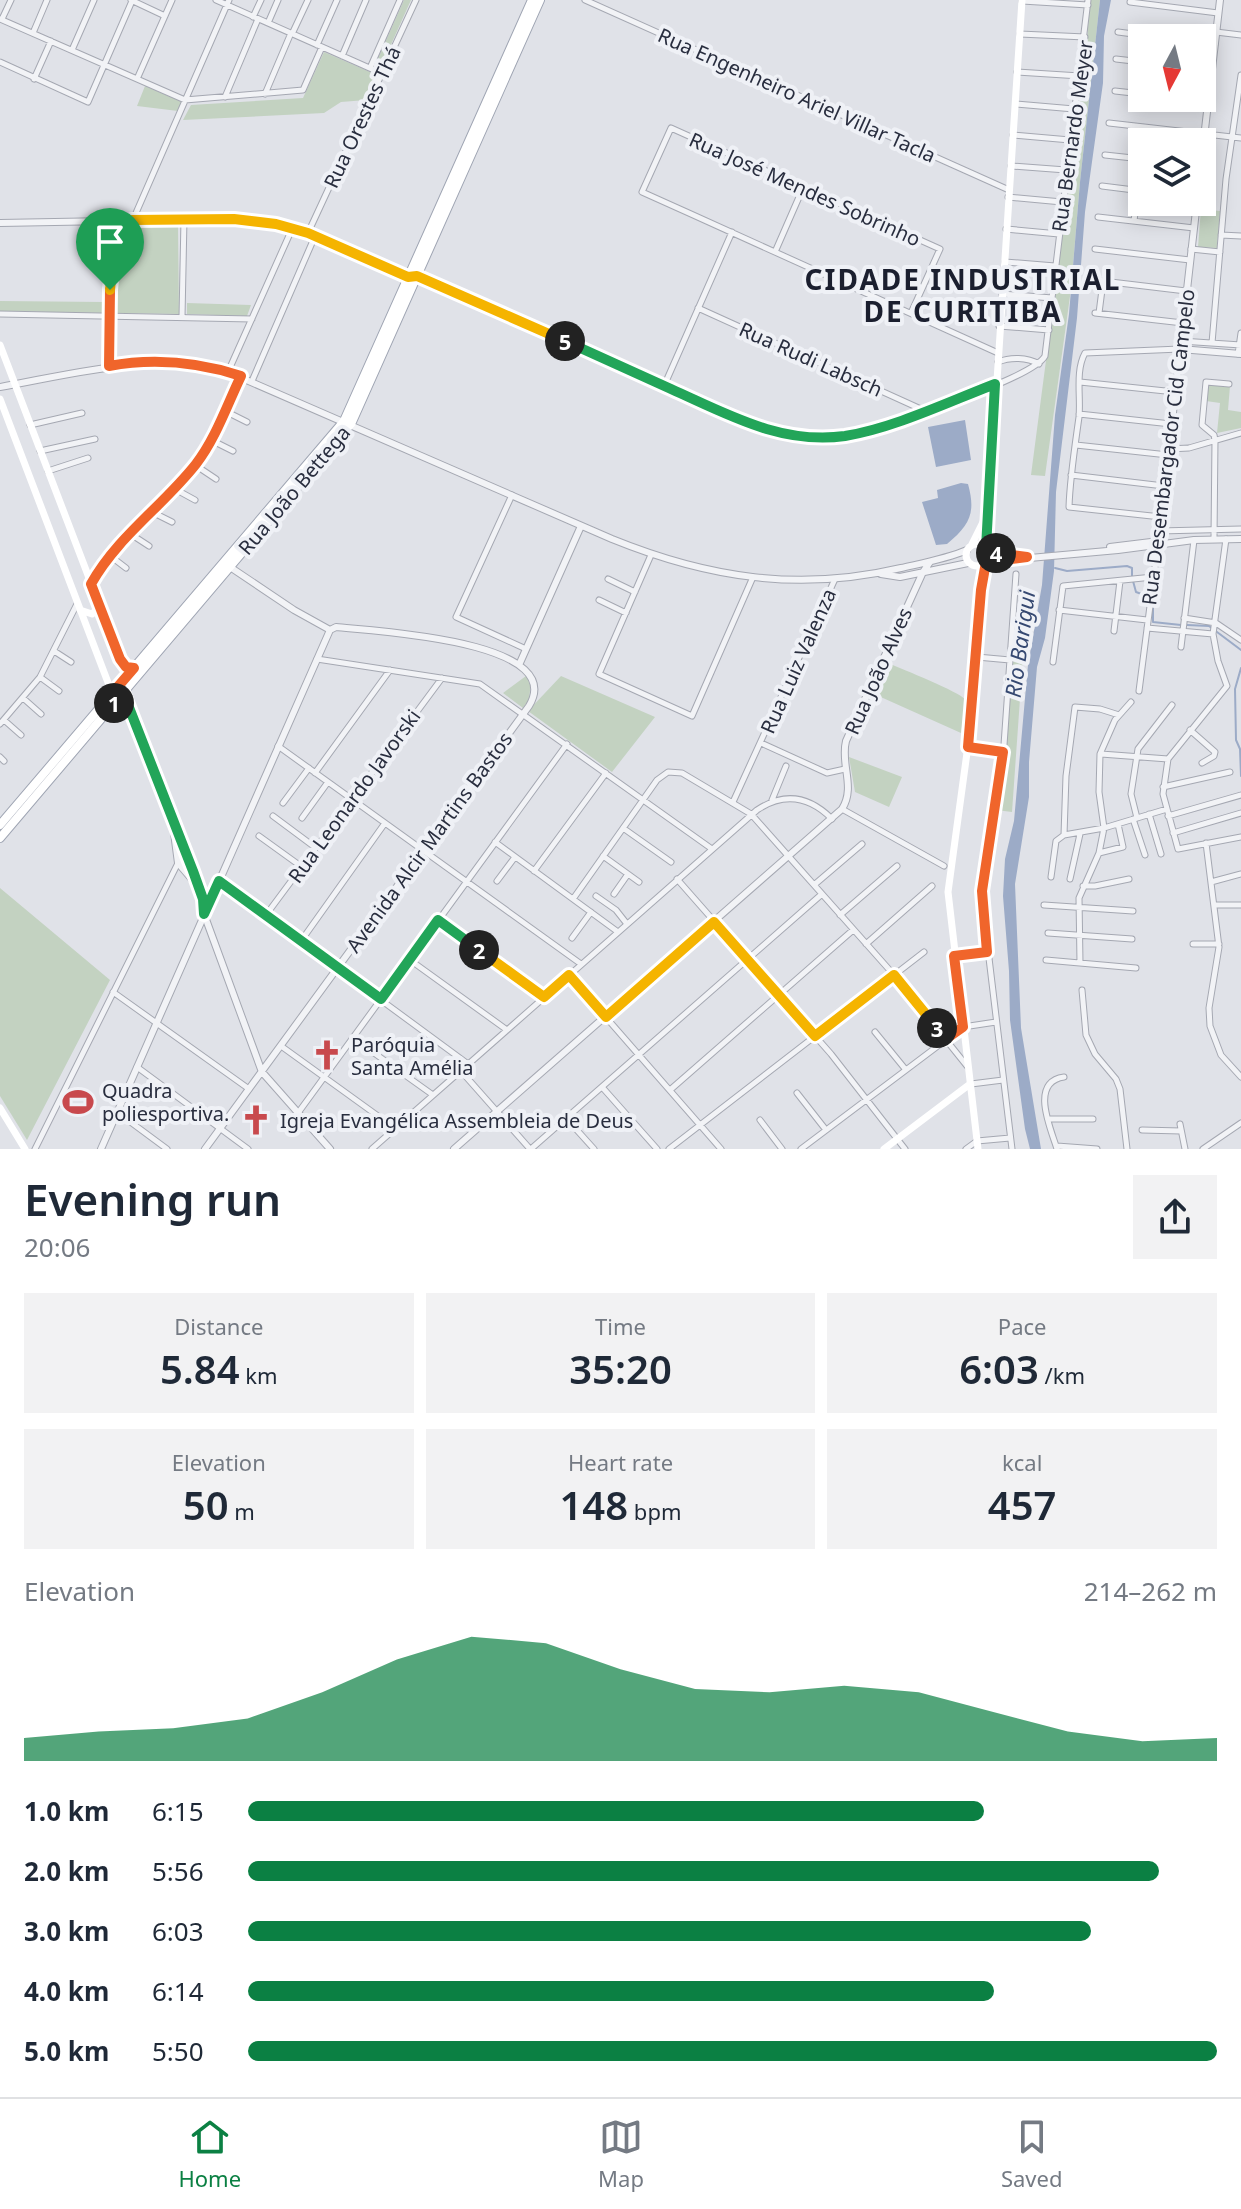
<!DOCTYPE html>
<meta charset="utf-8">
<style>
:root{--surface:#fff;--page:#f2f2f3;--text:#1f2937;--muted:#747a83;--line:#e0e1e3;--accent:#0b8043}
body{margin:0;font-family:"Noto Sans",sans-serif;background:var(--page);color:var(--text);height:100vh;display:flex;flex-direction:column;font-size:30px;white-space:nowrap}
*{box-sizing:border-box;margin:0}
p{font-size:26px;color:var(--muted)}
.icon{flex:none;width:44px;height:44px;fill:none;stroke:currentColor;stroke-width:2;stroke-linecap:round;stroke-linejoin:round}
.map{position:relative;height:1149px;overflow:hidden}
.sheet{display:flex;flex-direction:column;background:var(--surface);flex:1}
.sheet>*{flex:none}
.needle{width:52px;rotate:187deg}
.fabs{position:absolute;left:1128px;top:24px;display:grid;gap:16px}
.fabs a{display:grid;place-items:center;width:88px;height:88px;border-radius:0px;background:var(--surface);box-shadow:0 4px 20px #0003;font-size:40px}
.pin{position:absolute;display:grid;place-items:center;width:68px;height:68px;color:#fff;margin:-82px -34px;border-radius:50% 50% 50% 0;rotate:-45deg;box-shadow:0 0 8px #0007}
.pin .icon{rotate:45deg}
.km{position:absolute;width:40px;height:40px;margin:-20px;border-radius:50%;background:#222;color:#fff;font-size:22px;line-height:40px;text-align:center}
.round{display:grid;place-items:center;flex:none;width:84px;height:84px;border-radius:0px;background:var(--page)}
.summary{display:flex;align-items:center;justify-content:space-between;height:136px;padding:0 24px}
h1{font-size:44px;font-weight:600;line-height:60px}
.stats{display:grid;grid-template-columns:repeat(3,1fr);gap:12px;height:136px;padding:8px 24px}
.stats div{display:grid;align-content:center;border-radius:0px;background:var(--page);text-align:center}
.stats b{font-size:40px;font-weight:600}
.stats small{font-size:22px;font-weight:400}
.stats p{font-size:22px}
.chart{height:224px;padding:16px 24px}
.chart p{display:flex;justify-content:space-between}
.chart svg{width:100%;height:144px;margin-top:8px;fill:var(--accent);opacity:.7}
ul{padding:0 24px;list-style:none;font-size:26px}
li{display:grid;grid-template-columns:128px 96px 1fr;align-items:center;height:60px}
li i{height:20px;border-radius:10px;background:var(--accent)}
.menu{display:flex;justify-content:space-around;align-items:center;height:112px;border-top:2px solid var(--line);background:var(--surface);font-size:22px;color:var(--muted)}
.menu a{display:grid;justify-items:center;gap:4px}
.menu .on{color:var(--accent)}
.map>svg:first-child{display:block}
.green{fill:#c3d2c1}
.water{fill:#9cabc7}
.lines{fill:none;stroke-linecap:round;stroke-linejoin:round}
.stream{stroke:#9cabc7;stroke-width:2}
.minor-casing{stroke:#a5a8b2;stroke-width:7}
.tertiary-casing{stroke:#a5a8b2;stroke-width:8}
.primary-casing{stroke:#9fa5b3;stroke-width:10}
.minor{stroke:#f2f3f6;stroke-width:5}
.tertiary{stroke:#f2f3f6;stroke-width:6}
.secondary{stroke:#fff;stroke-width:7}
.primary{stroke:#fff;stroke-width:8}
.split-1-casing{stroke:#fff;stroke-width:16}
.split-2-casing{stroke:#fff;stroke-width:16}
.split-3-casing{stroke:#fff;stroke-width:16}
.split-4-casing{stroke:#fff;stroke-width:16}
.split-5-casing{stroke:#fff;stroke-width:16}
.split-6-casing{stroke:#fff;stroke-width:16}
.split-1{stroke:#f0652b;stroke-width:10}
.split-2{stroke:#22a559;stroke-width:10}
.split-3{stroke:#f5b400;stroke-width:10}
.split-4{stroke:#f0652b;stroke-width:10}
.split-5{stroke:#22a559;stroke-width:10}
.split-6{stroke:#f5b400;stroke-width:10}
.labels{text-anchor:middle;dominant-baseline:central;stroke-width:8;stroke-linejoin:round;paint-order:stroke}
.street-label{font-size:20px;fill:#292e3f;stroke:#eff1f6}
.poi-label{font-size:20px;fill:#292e3f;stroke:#eff1f6;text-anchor:start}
.water-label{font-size:22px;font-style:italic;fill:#354871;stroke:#eff1f6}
.district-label{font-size:28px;font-weight:bold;letter-spacing:2px;fill:#1b1f2f;stroke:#eff1f6}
</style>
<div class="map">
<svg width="1241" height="1149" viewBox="0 0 1241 1149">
<rect width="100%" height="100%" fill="#e0e2e8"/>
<!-- green -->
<path class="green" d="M404,0H411L381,67L375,65Z
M1090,0H1100L1080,182L1071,289L1045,476L1031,475L1086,55Z
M324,52L377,75L366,100L341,102L324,113L183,120L191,105L303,98Z
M145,86L182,102L178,111L137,106Z
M1201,209L1220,211L1217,248L1198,247Z
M178,224L179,314L111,313L114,271L132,225Z
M0,301L104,302V313L0,311Z
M187,303L251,305L247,316L187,314Z
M1208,384L1230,386L1228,410L1241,412V428L1217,433L1220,403L1206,401Z
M1015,627L1025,628L1012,812L996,810Z
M888,663C904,670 958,691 966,700L961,733L874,694Z
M526,676L531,681L529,700L523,708L503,693Z
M561,676L655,717L612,772L528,711Z
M849,757L902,777L889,807L855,792Z
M0,888L110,980L27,1140L0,1096Z"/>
<!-- water -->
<path class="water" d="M1100,0H1111L1104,36L1103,83L1085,212L1077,318L1056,492L1054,571L1045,638L1037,667L1029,762V797L1015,884L1021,1028L1041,1149H1030L1025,1129L1010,1020L1009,971L1003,896L1005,859L1014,821L1028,665L1042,585L1055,415L1069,314L1080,182Z
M965,420L971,460L936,467L928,427Z
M961,483L968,484C976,513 970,525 947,544L936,545L922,502L938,498L937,490Z"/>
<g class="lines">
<!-- stream -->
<path class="stream" d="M1055,568L1067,571L1127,566L1132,568V576
M1133,581L1136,592L1147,596
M1153,608V622L1181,625
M1187,625L1209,626L1241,650
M1241,668L1235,689L1236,740L1240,749L1241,776"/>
<!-- minor casing -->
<g class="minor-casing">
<path id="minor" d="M131,0L165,16
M216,0L383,74
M585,0L1009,190
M1022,1L1088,5
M1130,2L1218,13
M253,17L261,0
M0,19L185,100L303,90L322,47
M2,19L11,0
M268,23L278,0
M1118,32L1164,38
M1216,32L1241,35
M33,33L47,0
M292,34L308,0
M1020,34L1085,37
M1202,43L1215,44
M317,45L337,0
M72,50L94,0
M342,56L366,0
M1116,59L1142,62
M0,62L88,102L132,1
M370,68L400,0
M1017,72L1080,76
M34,79L51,41
M137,79L172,0
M1115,91L1142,94
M265,94L291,33
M225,97L258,19
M1176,98L1208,102
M1016,104L1074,109
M1109,123L1241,138
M1013,135L1070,140
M1105,155L1142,159
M1011,166L1066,170
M1102,186L1142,191
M1008,197L1062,202
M1098,217L1194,228
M1134,221L1138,190
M1006,229L1059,234
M308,233L416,0
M1221,235L1241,236
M1095,249L1190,260
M1191,249L1220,252
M775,252L803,188
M1005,262L1055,266
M417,276L746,423C773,433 801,439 830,437C862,435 1032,380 1045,356L1088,0
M1094,280L1186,291
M1002,294L1052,298
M698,308L923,410
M911,313L940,249L671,128L642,192L691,214L998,353
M1095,313L1183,323
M1099,313L1103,282
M0,314L252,319
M182,317L184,219
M999,326L1049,330
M1181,341L1241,345
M1212,343L1226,179L1241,75
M1238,354L1241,333
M998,362C1010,357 1027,357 1039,364
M109,366L110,282L115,261L229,0
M228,372L292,229
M252,381L315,236
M1080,382L1175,392
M664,386L732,232
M225,411L247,422
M1079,414L1171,424
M30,425L82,413
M211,440L233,451
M1076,445L1168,455
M1169,449L1189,448L1241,433
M40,451L95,439
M195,465L216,479
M48,471L88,458
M1071,475L1164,486
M173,488L195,500
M512,495L456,617L526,649
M150,511L172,522
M1161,517L1069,507C1070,477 1075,446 1079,417C1081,397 1075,371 1085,353L1180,349
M1159,531L1241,529
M129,533L149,546
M1214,538L1215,440L1214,435L1202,425L1206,382L1229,384
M1226,539L1213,634L1218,661L1227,686L1168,759L1163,794L1178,849L1241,837
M109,555L126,568
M651,555L599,674L692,716L753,577
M608,579L635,592
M91,584L118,544L199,461L216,430L240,377
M599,600L626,613
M1059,610L1147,620
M1184,618L1216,623L1241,640
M1147,628L1213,634
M1114,631L1120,581
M1181,647L1194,540
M54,651L71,662
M977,657L1010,660
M317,659L480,684L712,849
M1053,662L1063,586L1153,577
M40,677L59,691
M1139,691L1158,544
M23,698L41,714
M1119,715L1100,709L1075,707L1066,776L1064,835L1104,828L1167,809
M4,720L21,735
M0,724L40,677L77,604
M1190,730L1215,752L1214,756L1202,763
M761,743L827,773L845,769
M278,746L581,964
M968,747L1003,752
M1101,754L1168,759
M0,757L4,761
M315,773L390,670
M1163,787L1230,772
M772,800L786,766
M733,802L835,579
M283,803L309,768
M842,809L944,866
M1149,814L1161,854
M273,816L316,848
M1168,816L1241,795
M302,818L328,782
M1137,818L1131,794L1138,749L1172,705
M1133,819L1145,855
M623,828L671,862
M1173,833L1241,813
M259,836L302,867
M495,842L618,932
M1206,843L1219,947L1209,1008L1210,1026L1221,1055L1241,1077
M1099,853L1123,847L1118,824
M603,856L639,882
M534,871L606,773
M1051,877L1056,841L1064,835
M677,879L831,1054L905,1149
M1070,879L1080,834
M219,881L468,1064
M497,881L515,857
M1211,882L1241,874
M814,885L862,844
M1083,886H1095L1129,879
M614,894L628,874
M596,896L616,910L627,924
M573,899L657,780L668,772L682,773L751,814L894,975L967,1066
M1044,905L1133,911
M1214,905H1241
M266,915L442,678
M840,915L897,866
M438,920L544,997
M1048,933L1132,939
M572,938L591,912
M301,941L385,823
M866,944L932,886
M1193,944H1219
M955,956L987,952
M410,960L507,1030
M1046,960L1136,968
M1080,963L1079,898L1099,853L1104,828L1099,792L1100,754L1115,720L1131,702
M569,975L721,1149
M1082,990L1086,1035L1095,1054L1116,1079L1120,1089L1127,1149
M113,992L249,1089
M875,1032L906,1070
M353,1038L433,1095
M281,1046L396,1129
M137,1067L248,1149
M461,1071L530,1149
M971,1084L1003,1080
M602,1087L657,1149
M670,1090L853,930
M797,1093L826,1130
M117,1112L167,1149
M298,1113L567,744
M566,1118L594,1149
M1048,1119H1093
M760,1120L782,1149
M1180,1124L1185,1149
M1142,1130L1181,1131
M1057,1146L1097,1149
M35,1149L178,863L186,856
M372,1149L757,810C784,792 809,796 832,819
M531,1149L822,894
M669,1149L924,952
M801,1149L963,1027L996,1022
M966,1149L977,1141L1010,1138
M1012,1149L982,900L1004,745L1016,574
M1057,1149C1051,1129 1029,1082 1064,1077
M1203,1149L1241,1123"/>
</g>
<!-- tertiary casing -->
<g class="tertiary-casing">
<path id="tertiary" d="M1202,155L1220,0
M0,223L218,219L257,220L308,233L409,277
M1180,349L1241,354
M0,387C78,373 149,352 228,372L612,539C708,578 799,592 901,568C923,563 946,559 967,550
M1158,544L1197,202
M1110,547L1151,542L1158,544
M988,552L1016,556
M986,562L1118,550L1194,540L1241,539
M230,567L294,610L330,630
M881,574L900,577L968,563
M519,665L581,526
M123,692L193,871L203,899L204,914L262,1072L330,1149
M174,833L178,863L195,883
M101,1149L330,630
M205,1149L529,706C569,640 371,631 336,627L330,630
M454,1149L842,809C856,787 840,764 846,741L923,572L930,562"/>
</g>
<!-- primary casing -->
<g class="primary-casing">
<path id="primary" d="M0,825L344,421L532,0
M0,838L351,424L540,0"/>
</g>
<!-- minor -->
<use href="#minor" class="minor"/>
<!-- tertiary -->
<use href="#tertiary" class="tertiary"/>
<!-- secondary -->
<path class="secondary" d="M0,345L120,659L126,667L134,668
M0,399L112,693
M966 555a11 11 0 1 1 22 0a11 11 0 1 1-22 0Z
M972,544L984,520
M986,548L1022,0
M80,610L92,614L100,607
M0,1108L25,1149
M884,1149L970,1084
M978,1149L948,892L972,716L985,563"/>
<!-- primary -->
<use href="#primary" class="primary"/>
</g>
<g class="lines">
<!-- split-1 casing -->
<g class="split-1-casing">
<path id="split-1" d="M110,290L109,366C153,358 198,362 241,376C227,405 216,438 196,464C163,506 118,536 91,584L120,659L126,667L134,668L102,705L108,711L114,703"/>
</g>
<!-- split-2 casing -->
<g class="split-2-casing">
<path id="split-2" d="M114,703L123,692L193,871L203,899L204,914L219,881L381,999L438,920L479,950"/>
</g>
<!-- split-3 casing -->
<g class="split-3-casing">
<path id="split-3" d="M479,950L544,997L569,975L606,1017L714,922L815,1036L894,975L937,1028"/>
</g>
<!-- split-4 casing -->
<g class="split-4-casing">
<path id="split-4" d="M937,1028L946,1039L963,1027L954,956L987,952L982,891L1003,752L968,747L981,590L986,562L1027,557L996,553"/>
</g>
<!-- split-5 casing -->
<g class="split-5-casing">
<path id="split-5" d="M565,341C600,357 636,373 671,389C727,414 781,445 845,436C894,428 948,402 995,384L986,548L988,552L996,553"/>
</g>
<!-- split-6 casing -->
<g class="split-6-casing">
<path id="split-6" d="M110,290L112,269L132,220L234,219L276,224L308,233L408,277L417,276L565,341"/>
</g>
<!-- split-1 -->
<use href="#split-1" class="split-1"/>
<!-- split-2 -->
<use href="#split-2" class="split-2"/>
<!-- split-3 -->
<use href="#split-3" class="split-3"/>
<!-- split-4 -->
<use href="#split-4" class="split-4"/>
<!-- split-5 -->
<use href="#split-5" class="split-5"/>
<!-- split-6 -->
<use href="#split-6" class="split-6"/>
</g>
<!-- icons -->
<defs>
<g id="church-bare" transform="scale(2.4)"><path d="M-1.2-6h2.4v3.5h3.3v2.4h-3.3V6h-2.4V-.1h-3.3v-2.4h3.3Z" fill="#c8494d" stroke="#eff1f6" stroke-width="2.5" paint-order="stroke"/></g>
<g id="stadium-bare" transform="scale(2.4)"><path d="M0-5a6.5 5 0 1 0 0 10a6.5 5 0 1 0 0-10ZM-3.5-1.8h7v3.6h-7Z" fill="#c8494d" stroke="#eff1f6" stroke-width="2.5" paint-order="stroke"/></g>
</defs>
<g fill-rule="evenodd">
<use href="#church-bare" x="327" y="1055"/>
<use href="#stadium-bare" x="78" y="1102"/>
<use href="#church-bare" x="256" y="1120"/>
</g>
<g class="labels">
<!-- street labels -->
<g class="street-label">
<text transform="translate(797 95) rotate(24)">Rua Engenheiro Ariel Villar Tacla</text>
<text transform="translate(362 117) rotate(-65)">Rua Orestes Thá</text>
<text transform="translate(1072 136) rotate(-82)">Rua Bernardo Meyer</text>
<text transform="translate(805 189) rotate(24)">Rua José Mendes Sobrinho</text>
<text transform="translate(811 359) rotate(24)">Rua Rudi Labsch</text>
<text transform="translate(1168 447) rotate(-83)">Rua Desembargador Cid Campelo</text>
<text transform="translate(294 490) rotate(-50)">Rua João Bettega</text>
<text transform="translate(798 661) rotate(-66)">Rua Luiz Valenza</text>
<text transform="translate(878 671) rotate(-66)">Rua João Alves</text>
<text transform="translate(354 796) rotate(-54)">Rua Leonardo Javorski</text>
<text transform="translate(429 842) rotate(-54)">Avenida Alcir Martins Bastos</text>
</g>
<!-- poi labels -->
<g class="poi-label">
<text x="351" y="1044">Paróquia<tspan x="351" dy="23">Santa Amélia</tspan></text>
<text x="102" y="1090">Quadra<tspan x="102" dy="23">poliesportiva.</tspan></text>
<text x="280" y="1120">Igreja Evangélica Assembleia de Deus</text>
</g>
<!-- water labels -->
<g class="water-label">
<text transform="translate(1019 644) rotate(-82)">Rio Barigui</text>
</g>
<!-- district labels -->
<g class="district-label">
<text x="963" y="279">CIDADE INDUSTRIAL<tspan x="963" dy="32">DE CURITIBA</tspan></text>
</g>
</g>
</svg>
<div class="fabs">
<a><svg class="needle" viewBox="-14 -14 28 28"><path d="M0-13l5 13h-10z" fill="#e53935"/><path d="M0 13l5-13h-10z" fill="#747a83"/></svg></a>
<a><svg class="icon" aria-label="layers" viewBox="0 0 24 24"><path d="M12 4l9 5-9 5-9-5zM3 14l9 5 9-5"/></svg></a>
</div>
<div class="pin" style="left:110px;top:290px;background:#1e9e55"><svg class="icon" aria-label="arrive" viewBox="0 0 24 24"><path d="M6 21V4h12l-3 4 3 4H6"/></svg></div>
<b class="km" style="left:114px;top:703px">1</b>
<b class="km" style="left:479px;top:950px">2</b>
<b class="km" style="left:937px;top:1028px">3</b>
<b class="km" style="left:996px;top:553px">4</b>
<b class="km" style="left:565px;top:341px">5</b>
</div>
<section class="sheet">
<div class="summary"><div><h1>Evening run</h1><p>20:06</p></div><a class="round"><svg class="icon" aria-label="share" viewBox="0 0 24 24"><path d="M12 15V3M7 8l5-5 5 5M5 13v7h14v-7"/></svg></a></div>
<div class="stats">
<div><p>Distance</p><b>5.84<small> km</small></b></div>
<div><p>Time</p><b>35:20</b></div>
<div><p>Pace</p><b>6:03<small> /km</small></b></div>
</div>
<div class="stats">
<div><p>Elevation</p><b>50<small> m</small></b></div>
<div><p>Heart rate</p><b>148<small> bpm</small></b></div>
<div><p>kcal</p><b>457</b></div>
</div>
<div class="chart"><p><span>Elevation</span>214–262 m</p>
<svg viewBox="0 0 160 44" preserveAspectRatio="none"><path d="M0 44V37L10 35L20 34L30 31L40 23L50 13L60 6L70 8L80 16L90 22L100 23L110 21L120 23L130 29L140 35L150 38L160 37V44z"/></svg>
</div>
<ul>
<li><b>1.0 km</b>6:15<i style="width:76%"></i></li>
<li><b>2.0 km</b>5:56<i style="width:94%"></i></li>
<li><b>3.0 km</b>6:03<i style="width:87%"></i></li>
<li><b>4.0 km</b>6:14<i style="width:77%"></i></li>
<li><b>5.0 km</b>5:50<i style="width:100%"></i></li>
</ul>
</section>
<nav class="menu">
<a class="on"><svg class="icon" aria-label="home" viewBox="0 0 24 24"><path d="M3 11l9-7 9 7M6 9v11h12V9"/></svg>Home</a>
<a><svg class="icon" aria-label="map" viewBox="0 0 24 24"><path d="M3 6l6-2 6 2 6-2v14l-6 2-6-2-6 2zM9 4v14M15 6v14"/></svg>Map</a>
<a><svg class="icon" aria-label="saved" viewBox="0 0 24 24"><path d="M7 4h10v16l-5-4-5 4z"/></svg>Saved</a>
</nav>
